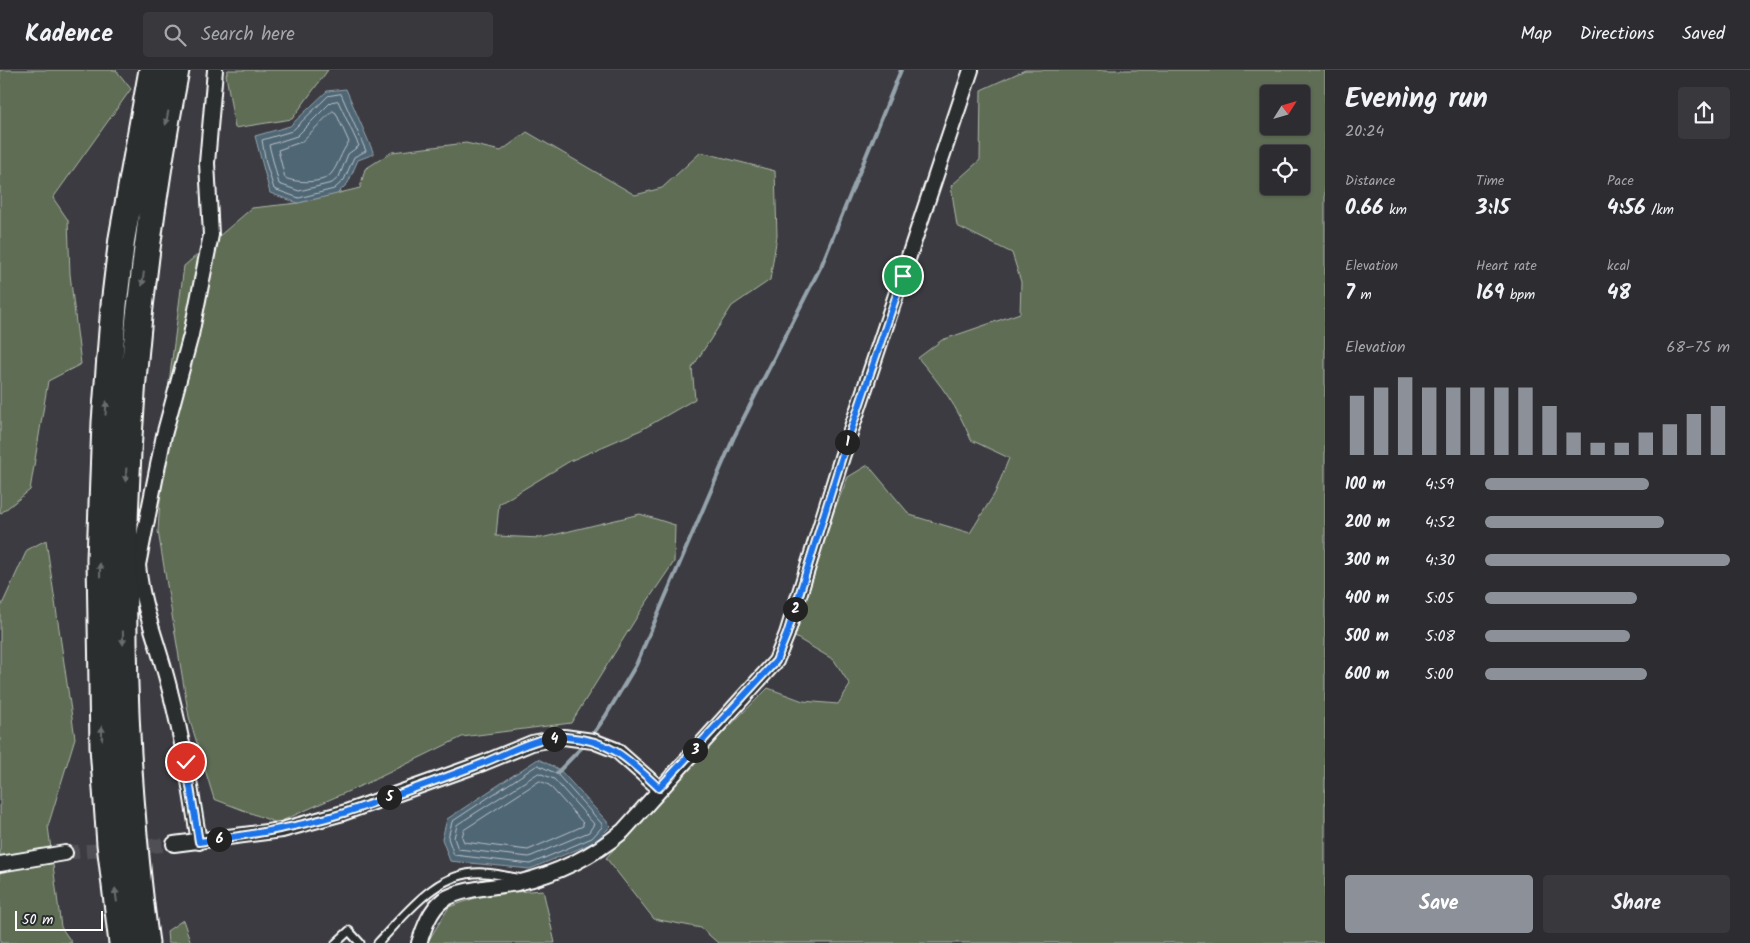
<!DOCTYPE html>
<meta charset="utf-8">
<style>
:root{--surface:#2c2c31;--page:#38383d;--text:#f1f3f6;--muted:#a6a7ab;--line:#48484d;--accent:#8c9099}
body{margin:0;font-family:Kalam,sans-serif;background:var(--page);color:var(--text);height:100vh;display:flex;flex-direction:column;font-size:19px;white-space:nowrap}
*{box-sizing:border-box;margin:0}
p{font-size:16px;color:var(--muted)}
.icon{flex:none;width:28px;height:28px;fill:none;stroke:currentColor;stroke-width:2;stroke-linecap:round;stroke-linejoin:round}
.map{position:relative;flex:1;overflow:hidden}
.sheet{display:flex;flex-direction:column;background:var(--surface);width:425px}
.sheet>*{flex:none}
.needle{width:32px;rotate:53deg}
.fabs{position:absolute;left:1260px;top:15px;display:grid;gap:10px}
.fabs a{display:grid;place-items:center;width:50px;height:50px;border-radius:5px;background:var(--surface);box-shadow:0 1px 4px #0004,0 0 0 1px var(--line);font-size:25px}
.scale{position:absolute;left:15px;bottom:12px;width:88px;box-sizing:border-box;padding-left:5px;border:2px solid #fff;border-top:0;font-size:14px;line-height:18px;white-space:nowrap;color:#fff;-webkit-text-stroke:4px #2a2d2e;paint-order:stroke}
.pin{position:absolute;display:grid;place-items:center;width:42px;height:42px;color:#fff;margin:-21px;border:2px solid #fff;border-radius:50%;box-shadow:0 1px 5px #0007}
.km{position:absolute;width:25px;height:25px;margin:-12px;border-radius:50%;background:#222;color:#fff;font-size:14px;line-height:25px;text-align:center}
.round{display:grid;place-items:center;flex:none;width:52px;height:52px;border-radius:5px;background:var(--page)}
.overview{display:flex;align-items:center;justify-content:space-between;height:85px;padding:0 20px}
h1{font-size:28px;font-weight:800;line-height:38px}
.metrics{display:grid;grid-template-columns:repeat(3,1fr);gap:8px;height:85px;padding:5px 20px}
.metrics div{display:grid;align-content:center}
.metrics b{font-size:21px;font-weight:800}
.metrics small{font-size:14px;font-weight:400}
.metrics p{font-size:14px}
.chart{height:140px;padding:10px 20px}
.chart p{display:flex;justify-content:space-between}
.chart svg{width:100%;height:90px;margin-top:5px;stroke:var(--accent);stroke-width:6}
.action{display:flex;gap:10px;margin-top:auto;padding:10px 20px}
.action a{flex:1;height:58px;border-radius:5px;background:var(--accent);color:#fff;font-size:20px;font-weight:800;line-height:58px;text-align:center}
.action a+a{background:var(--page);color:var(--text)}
ul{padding:0 20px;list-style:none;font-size:16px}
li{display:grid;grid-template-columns:80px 60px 1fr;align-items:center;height:38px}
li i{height:12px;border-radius:6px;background:var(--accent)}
header{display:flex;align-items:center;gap:30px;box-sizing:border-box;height:70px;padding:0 25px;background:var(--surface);border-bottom:1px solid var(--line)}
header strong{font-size:24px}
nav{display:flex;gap:28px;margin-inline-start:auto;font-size:18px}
.search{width:350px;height:45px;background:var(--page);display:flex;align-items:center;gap:12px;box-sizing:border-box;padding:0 18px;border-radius:5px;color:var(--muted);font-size:19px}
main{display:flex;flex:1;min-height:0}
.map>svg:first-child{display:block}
.green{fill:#5f6d54;stroke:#afb6aa;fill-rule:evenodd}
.water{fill:#506674;stroke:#96a3ac}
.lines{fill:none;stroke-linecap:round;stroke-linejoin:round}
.shore{stroke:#b9c2c7;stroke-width:1}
.stream{stroke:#96a3ac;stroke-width:4}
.minor-tunnel{stroke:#4f4f54;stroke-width:14;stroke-dasharray:14 7;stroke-linecap:butt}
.service-casing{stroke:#fff;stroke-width:11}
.minor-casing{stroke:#fff;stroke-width:18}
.motorway-casing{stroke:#fff;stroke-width:29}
.service{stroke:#2a2d2e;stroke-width:7}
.minor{stroke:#2a2d2e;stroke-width:14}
.motorway{stroke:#2a2d2e;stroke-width:25}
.oneway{fill:#6a6c6d}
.route-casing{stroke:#fff;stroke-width:10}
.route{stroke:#1a73e8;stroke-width:6}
</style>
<header>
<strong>Kadence</strong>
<div class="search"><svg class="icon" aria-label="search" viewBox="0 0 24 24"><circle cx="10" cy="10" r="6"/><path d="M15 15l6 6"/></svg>Search here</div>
<nav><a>Map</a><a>Directions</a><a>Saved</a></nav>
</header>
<main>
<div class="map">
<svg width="1325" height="873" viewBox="0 0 1325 873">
<rect width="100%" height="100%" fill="#3b3b41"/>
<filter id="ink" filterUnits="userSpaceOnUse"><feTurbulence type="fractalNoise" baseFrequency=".02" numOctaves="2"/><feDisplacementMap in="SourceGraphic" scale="10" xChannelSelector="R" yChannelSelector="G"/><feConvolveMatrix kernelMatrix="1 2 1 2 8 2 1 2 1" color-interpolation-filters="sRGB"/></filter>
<g filter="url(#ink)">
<!-- green -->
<path class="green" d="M0,0H116L131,19L53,128L68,150L70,204L81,294L48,311L30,420L0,444Z
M228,0H328L292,49L235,58L226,5Z
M1025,0H1325V873H718L701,858L654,849L606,788L676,709L768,618L803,631L838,634L850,615L834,590L790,564L826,460L848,407L868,395L910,445L970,463L995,423L1009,388L971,370C957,336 942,316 918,288L942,270L1020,243L1021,212L1012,183L957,156L951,116L980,90L981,20ZM1269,24H1301V56H1269ZM1269,84H1301V116H1269Z
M527,62L635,125L662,118L701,82L775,101L777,166L770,210L732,236L692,298L695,329L641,360L570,391L499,434L496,466L541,468L640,444L675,455L674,492L640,542L571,653L462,667L376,709L277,753L214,729L189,647L158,461L166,336L184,196L252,138L298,133L360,118L365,99L392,82L466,73L501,81Z
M46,470L75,668L48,756L61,857L72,873H0V539L27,480Z
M543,820L555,873H427L449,837L487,824Z
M183,850L191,873H168L167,861Z"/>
<!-- water -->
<path class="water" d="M346,19L374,84L358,90L348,113L337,124L298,133L270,123L255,66L290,56L327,21Z
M538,689L560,700L611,756L595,772L530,799L450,791L442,769L447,749Z"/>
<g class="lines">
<!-- shore -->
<path class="shore" d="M341,24L366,81L354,87L344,110L334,119L299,128L274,119L266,93L262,70L292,61L328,26Z
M338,31L359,76L348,84L339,107L332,113L299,121L279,114L269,75L297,66L331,32Z
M333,41L336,43L349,72C341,82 338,96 331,104C323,114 296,113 285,108L278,80L301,72Z
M538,695L557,704L602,754V757L592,768L530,794L454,785L448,768L452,752Z
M539,703L554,709L594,754L589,762L529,787L458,779L454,768L457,755Z
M540,711L549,715L583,753V756L528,780L464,772L462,767L464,760Z"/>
<!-- stream -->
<path class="stream" d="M591,667L605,647L636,595L734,367L822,194L901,0
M557,703L585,674"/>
<!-- minor-tunnel -->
<path class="minor-tunnel" d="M65,783L174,774"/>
<!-- service casing -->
<g class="service-casing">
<path id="service" d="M336,873L349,861L360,873
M378,873C407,843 437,800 484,803C495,803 507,807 518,808"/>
</g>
<!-- minor casing -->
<g class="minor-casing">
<path id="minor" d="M199,772C191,721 183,671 170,621C160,578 142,539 138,495L164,365L191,265L211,165L207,93L215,0
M174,774L282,760L343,743L483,693L532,673L564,667L593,671L616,680L659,718
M0,794L65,783
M419,873C424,858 430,840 443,830C461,818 496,817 517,813C556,804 593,786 623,761L776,591L787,564L842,387L971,0"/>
</g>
<!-- motorway casing -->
<g class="motorway-casing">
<path id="motorway" d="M122,873L110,774L103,677L100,489L105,352L114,235L122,168L152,0
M146,873C137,811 132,747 128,684C115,455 132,226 176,0"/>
</g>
<!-- service -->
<use href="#service" class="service"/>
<!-- minor -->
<use href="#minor" class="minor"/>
<!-- motorway -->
<use href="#motorway" class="motorway"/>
</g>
<!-- one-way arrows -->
<defs><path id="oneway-solid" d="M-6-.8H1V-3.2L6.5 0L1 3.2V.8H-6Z" transform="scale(1.25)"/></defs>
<g class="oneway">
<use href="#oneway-solid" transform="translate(167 48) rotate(101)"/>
<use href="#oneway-solid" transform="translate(143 209) rotate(97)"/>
<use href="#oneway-solid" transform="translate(106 338) rotate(-86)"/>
<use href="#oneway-solid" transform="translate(126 405) rotate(93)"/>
<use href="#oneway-solid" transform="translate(100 500) rotate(-91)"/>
<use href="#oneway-solid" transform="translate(123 568) rotate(89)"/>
<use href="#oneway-solid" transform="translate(102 663) rotate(-91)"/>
<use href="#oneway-solid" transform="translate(116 825) rotate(-97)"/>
</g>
</g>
<g class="lines" filter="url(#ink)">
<!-- route casing -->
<g class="route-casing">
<path id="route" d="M186,692L199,772C248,765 296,758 344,743C390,727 437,711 483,693C509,683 538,665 566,667C611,670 628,689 659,718L776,591L787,564L842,387L903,206"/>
</g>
<!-- route -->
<use href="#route" class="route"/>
</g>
</svg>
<div class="fabs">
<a><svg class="needle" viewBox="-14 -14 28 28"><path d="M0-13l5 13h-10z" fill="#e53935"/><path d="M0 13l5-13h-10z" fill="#a6a7ab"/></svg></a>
<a><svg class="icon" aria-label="locate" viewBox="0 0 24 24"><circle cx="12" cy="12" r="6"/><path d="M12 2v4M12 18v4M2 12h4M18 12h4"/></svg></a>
</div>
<div class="scale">50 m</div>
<div class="pin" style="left:903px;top:206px;background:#1e9e55"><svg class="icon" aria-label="arrive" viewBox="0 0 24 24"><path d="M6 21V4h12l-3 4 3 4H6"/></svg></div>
<div class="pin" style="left:186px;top:692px;background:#d93025"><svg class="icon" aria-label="check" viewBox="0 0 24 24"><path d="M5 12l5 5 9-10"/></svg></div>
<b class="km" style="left:847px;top:372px">1</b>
<b class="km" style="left:795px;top:539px">2</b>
<b class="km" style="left:695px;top:680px">3</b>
<b class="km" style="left:554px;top:669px">4</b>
<b class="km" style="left:389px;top:727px">5</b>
<b class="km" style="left:219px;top:769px">6</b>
</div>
<section class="sheet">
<div class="overview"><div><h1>Evening run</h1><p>20:24</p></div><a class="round"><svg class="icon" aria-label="share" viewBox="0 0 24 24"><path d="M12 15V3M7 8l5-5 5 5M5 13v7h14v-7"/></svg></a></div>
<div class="metrics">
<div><p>Distance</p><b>0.66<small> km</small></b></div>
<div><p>Time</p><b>3:15</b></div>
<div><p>Pace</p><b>4:56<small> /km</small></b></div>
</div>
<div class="metrics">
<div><p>Elevation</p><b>7<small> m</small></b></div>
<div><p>Heart rate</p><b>169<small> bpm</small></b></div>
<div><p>kcal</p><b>48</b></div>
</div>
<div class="chart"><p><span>Elevation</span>68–75 m</p>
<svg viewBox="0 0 160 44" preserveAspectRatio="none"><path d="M5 44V15M15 44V11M25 44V6M35 44V11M45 44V11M55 44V11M65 44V11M75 44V11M85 44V20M95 44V33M105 44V38M115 44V38M125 44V33M135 44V29M145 44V24M155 44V20"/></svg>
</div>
<ul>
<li><b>100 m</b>4:59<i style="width:67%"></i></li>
<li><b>200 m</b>4:52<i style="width:73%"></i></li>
<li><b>300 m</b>4:30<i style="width:100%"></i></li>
<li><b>400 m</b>5:05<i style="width:62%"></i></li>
<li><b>500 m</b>5:08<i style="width:59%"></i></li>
<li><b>600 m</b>5:00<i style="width:66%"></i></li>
</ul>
<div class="action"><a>Save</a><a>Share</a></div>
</section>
</main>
